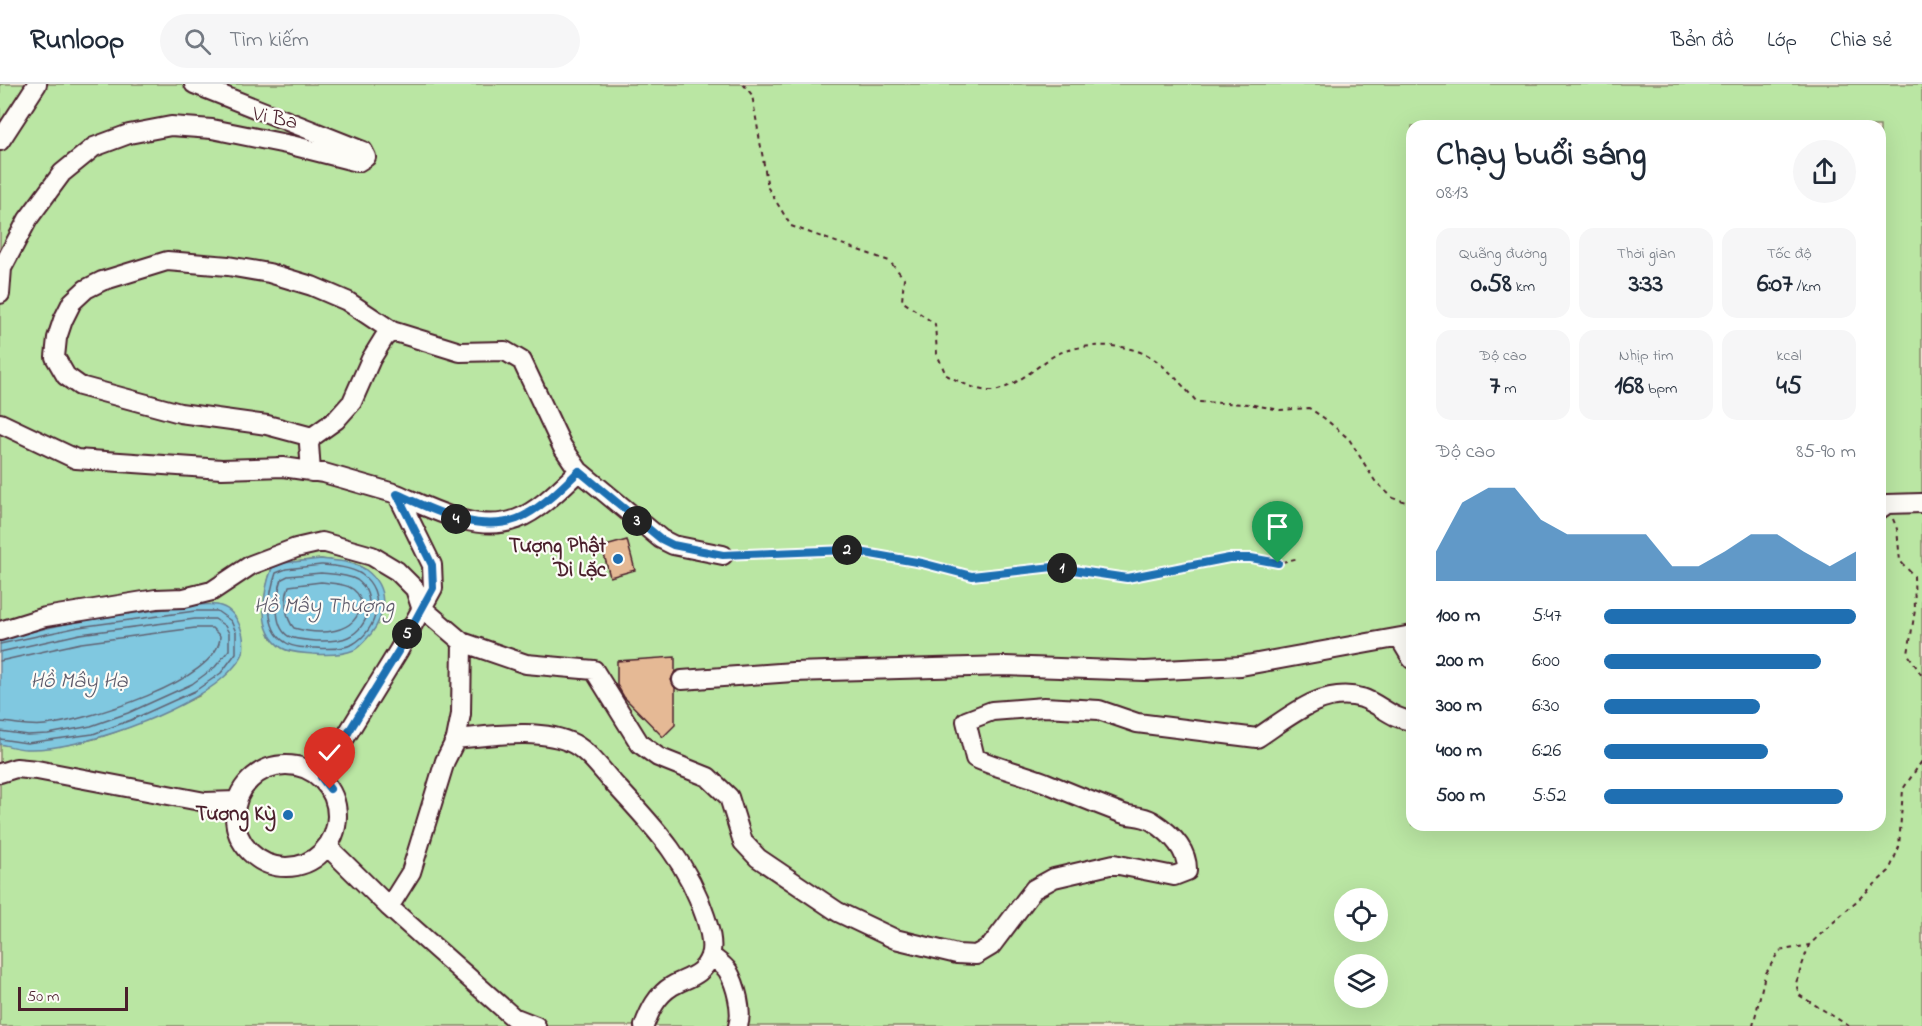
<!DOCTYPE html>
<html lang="vi">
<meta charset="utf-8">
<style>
:root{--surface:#fff;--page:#f6f6f7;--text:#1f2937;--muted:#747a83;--line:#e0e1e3;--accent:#1f6fb2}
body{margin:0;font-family:"Indie Flower",sans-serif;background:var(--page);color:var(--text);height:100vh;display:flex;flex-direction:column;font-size:22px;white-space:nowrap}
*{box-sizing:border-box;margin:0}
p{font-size:20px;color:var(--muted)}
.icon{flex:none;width:33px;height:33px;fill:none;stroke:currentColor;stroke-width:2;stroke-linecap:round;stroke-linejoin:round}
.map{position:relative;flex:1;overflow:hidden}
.details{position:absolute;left:1406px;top:36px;width:480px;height:711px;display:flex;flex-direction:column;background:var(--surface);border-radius:18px;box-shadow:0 6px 24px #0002}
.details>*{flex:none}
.fabs{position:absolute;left:1334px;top:804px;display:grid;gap:12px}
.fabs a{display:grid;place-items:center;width:54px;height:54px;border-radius:50%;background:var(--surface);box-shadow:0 6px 24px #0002;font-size:30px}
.scale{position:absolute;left:18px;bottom:15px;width:110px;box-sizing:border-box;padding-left:6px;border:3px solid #4a1f2b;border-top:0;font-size:16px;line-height:21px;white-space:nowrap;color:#4a1f2b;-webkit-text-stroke:4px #fdfcf7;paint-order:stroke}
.pin{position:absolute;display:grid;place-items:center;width:51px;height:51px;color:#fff;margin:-62px -26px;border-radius:50% 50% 50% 0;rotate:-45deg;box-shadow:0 0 6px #0007}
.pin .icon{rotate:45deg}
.km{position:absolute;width:30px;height:30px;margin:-15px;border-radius:50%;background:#222;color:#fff;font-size:16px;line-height:30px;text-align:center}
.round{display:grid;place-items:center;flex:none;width:63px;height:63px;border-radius:32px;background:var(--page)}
.head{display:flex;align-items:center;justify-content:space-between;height:102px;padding:0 30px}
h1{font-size:33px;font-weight:700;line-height:45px}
.stats{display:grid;grid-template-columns:repeat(3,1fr);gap:9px;height:102px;padding:6px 30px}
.stats div{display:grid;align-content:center;border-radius:15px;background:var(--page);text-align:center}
.stats b{font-size:26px;font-weight:700}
.stats small{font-size:16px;font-weight:400}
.stats p{font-size:16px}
.chart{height:168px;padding:12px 30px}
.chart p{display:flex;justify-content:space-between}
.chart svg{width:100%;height:108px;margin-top:6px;fill:var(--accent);opacity:.7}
ul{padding:0 30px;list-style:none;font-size:20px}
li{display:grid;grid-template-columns:96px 72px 1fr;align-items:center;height:45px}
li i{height:15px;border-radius:8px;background:var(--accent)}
header{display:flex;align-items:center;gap:36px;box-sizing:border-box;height:84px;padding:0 30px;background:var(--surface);border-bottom:2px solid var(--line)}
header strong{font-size:28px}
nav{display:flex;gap:33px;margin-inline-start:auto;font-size:21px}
.search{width:420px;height:54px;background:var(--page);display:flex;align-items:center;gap:15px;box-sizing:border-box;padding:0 21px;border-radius:33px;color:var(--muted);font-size:22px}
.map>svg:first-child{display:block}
.green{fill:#bae6a3;stroke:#828267;stroke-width:1.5;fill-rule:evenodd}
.water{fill:#80c8e0;stroke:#6a8498;stroke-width:1.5}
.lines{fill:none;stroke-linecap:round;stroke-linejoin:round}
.shore{stroke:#606373;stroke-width:1.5}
.building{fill:#e5b995;stroke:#4a1f2b;stroke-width:1.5}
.minor-casing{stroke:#4a1f2b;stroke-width:22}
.path{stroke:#4a1f2b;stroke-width:2;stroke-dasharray:4.5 4.5;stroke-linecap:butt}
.minor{stroke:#fdfcf7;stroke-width:18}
.route-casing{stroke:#fff;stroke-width:12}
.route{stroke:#1f6fb2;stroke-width:8}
.poi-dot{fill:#1f6fb2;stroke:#fdfcf7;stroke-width:2}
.labels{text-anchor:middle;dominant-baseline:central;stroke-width:4.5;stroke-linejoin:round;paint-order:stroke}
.street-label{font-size:21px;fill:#4a1f2b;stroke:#fdfcf7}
.poi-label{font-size:21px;font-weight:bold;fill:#4a1f2b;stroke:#fdfcf7;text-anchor:end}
.water-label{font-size:22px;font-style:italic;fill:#5d5a6a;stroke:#fdfcf7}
</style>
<header>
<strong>Runloop</strong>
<div class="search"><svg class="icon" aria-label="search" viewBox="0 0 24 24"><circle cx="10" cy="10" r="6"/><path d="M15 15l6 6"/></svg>Tìm kiếm</div>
<nav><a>Bản đồ</a><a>Lớp</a><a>Chia sẻ</a></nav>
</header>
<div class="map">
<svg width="1922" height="942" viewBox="0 0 1922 942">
<rect width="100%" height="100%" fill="#f6e8da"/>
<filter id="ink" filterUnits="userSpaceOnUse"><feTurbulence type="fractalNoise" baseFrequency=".0167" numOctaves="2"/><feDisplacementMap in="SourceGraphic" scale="12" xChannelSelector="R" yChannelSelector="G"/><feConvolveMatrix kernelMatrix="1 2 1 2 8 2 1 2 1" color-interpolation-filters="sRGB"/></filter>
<g filter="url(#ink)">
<!-- green -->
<path class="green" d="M0,0H1922V942H0V660C74,674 133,642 199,612L194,521L78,537L0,555ZM1412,42H1880V741H1412ZM321,475L355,480L365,485L271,554C262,529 263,509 272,484L284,479ZM1344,814H1377V848H1344ZM1344,880H1377V914H1344Z"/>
<!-- water -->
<path class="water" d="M321,475C336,477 353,477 366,486C388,503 387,529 371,550C366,555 360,563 354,566C342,571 326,571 313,570C304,569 290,569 282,564C256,547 263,508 272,484L284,479Z
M194,521C201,521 210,520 217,521C238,525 246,551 243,569C241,576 229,589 223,594C184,628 80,667 27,665C18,665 9,662 0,660V555L78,537Z"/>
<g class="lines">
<!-- shore -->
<path class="shore" d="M321,481C334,482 350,483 361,490C387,508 378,546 353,560C343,565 327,565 316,564C306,564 293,564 285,558C263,544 269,509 276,489L286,485Z
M321,489C332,490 347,490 357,496C378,511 369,544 348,553C338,558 326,557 316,557C307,556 296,556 288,552C272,541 277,510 282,495L288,492Z
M321,498C337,500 358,499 361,519C357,552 318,551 294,544C285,534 284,515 289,502Z
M0,560L79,543L195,527H217L231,537L236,548V569L221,589L195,607L131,636L93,650L27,659L0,655
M0,568L80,550L195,535H215L225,542L229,549V566L215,583L192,600L128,629L91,642L48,650L27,651L0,647
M0,577L81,559L195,544H212L220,552C220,597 84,637 45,641C29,643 16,639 0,638"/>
</g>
<!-- building -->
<path class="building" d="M627,456L635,486L610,493L602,463Z
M675,573V587L671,596L675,604V641L663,653L624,613L617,601V577Z"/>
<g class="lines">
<!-- minor casing -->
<g class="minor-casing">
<path id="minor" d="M0,57L37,0
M0,210L2,184L28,135L62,89L94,63L129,50L171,42L212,45L291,61L358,78L366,73L363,67L194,0
M0,339L76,375L222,385L283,383L324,389L397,410L432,481L433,504L399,566L321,693
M312,353L267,341L180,329L80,302L66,292L55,273L57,254L63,236L72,218L86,205L102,197L167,177L228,182L269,189L312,202L347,217L392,247
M311,388L309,360L312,353L336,336L352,318L371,275L384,254L392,247L460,268L505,267L522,277L562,362L579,387L661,455L673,461L723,471
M397,410C432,425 477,450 517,435C540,426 561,404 579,387
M1880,425L1887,420L1922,419
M0,547L45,533L156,515L184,514L212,507L251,481L296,464L322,458L372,472L397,487L415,505L421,523L462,558L526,580L594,586L640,660L658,673L708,693L729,713L743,758L758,774L838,828L895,855L957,870L976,871L991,862L1034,805L1054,794L1114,780L1174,792L1187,787C1188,765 1169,748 1152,737C1142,731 1131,733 1121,729C1095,719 1070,709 1044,698C1021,689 997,684 975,674L966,637L992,627L1044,623L1099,626L1137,639L1257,654C1288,634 1322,602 1362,614C1380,620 1392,635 1412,637
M1400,555L1412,575
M682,596L793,588L1005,582L1145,587L1241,582L1412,551
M456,655C490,652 542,643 574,660C592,670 605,691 619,705C656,745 688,779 705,832C709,844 714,860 710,872C703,892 688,893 672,902C657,911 650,926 644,942
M235 732a51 51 0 1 1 102 0a51 51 0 1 1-102 0Z
M0,689L16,684L37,686L205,718L237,717
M328,763L389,823L513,933L536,942
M389,823L411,788L445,677L456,655L461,630L462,558
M710,871C716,876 724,881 728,887C736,901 743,927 738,942"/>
</g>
<!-- path -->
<path class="path" d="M743,0L752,11L768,104L791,142L889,177L904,194L902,217L935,240L937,270L946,291C959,297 974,306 989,307C1008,308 1034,285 1049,275C1072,258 1122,258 1147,271C1166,281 1183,302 1197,318L1249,320L1280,326L1309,324L1324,334L1349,355L1375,397L1393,414L1412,420
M1893,435L1897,445L1900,477L1914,492L1915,526L1908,570L1922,592
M740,470L848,466L923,479L972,492L1053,483L1127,494L1229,474H1251L1278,479L1299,474
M1753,942L1765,891L1779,867L1809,861
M1849,942L1799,911L1796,899L1809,861L1889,787L1899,763L1903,705L1922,677"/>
<!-- minor -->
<use href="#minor" class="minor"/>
</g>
</g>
<g class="lines" filter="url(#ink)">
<!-- route casing -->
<g class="route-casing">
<path id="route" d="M330,705L321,693L399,566L433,504L432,481L397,410C432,425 477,450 517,435C540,426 561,404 579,387L661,455L673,461L723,471L848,466L922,479L972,492L1053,483L1127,494L1229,474H1251L1278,479"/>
</g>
<!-- route -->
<use href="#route" class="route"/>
</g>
<!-- markers -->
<g class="poi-dot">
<circle cx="618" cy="475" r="6"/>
<circle cx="288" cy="731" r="6"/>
</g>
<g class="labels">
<!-- street labels -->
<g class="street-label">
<text transform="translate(275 35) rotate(12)">Vi Ba</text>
</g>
<!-- poi labels -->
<g class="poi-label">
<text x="606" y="463">Tượng Phật<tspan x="606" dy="24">Di Lặc</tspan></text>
<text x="276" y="731">Tương Kỳ</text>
</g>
<!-- water labels -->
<g class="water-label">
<text x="324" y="523">Hồ Mây Thượng</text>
<text x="79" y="598">Hồ Mây Hạ</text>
</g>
</g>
</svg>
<div class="fabs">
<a><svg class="icon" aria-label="locate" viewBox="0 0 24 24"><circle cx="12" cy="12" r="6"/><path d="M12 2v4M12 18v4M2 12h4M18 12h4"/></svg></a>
<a><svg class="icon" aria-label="layers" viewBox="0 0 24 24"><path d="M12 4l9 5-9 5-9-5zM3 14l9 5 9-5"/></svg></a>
</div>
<div class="scale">50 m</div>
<div class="pin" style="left:1278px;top:479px;background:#1e9e55"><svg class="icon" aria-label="arrive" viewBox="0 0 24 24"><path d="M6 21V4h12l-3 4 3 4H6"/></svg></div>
<div class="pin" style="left:330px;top:705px;background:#d93025"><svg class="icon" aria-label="check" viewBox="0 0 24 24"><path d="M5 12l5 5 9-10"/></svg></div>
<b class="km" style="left:1062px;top:484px">1</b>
<b class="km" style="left:847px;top:466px">2</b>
<b class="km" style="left:637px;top:437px">3</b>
<b class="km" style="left:456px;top:435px">4</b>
<b class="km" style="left:407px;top:550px">5</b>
<section class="details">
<div class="head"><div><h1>Chạy buổi sáng</h1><p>08:13</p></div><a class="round"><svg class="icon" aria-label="share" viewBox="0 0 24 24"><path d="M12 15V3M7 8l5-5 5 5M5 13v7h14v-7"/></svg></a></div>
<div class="stats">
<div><p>Quãng đường</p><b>0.58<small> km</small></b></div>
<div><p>Thời gian</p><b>3:33</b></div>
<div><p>Tốc độ</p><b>6:07<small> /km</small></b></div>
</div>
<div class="stats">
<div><p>Độ cao</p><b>7<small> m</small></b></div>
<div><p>Nhịp tim</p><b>168<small> bpm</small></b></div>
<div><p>kcal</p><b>45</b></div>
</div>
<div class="chart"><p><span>Độ cao</span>85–90 m</p>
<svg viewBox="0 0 160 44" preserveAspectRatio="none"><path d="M0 44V32L10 12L20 6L30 6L40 19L50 25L60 25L70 25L80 25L90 38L100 38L110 32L120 25L130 25L140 32L150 38L160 32V44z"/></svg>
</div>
<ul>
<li><b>100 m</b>5:47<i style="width:100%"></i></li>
<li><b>200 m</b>6:00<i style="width:86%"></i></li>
<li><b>300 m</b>6:30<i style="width:62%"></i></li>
<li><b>400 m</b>6:26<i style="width:65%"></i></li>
<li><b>500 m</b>5:52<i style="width:95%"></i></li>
</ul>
</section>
</div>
